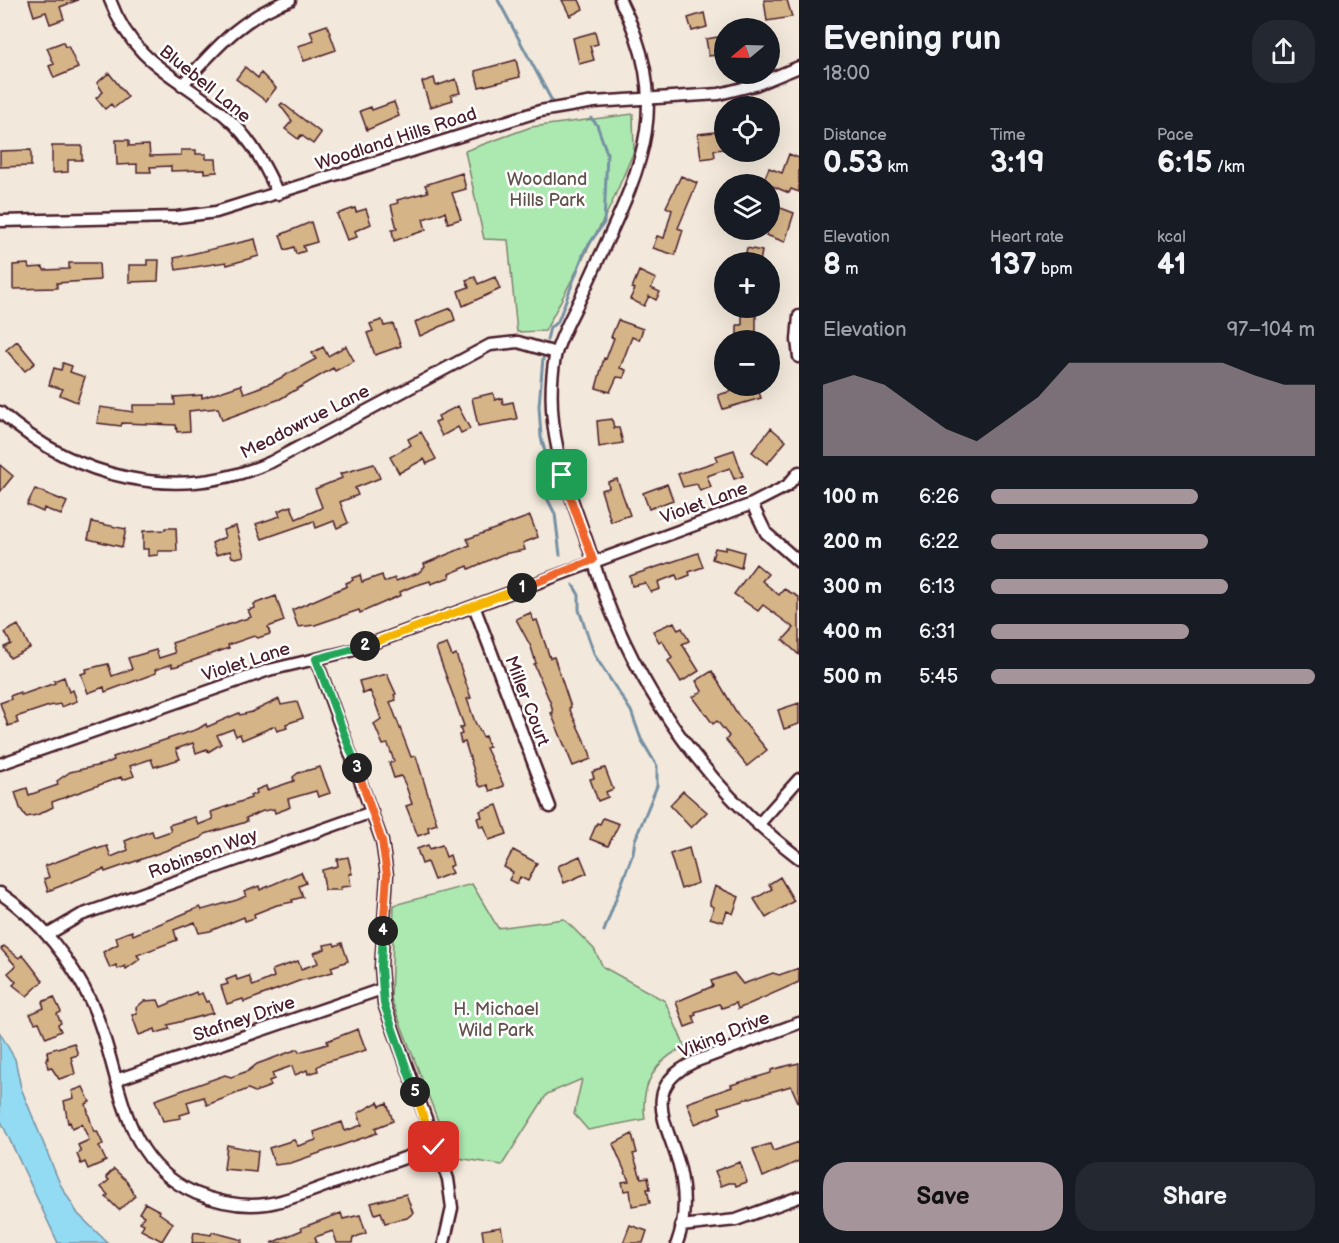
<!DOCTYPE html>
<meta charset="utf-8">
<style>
:root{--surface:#171b24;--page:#242831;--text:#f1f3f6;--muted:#9ea1a6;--accent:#a6949b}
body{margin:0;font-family:"Balsamiq Sans",sans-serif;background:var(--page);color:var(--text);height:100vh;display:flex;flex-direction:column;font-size:22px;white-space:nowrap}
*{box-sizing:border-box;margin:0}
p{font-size:20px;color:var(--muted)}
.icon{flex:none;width:33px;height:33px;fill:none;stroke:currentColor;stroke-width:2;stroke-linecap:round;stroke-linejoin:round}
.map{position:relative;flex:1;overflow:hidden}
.sheet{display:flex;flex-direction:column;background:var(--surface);width:540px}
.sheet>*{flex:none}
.needle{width:39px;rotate:251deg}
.buttons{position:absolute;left:714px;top:18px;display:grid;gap:12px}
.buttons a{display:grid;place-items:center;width:66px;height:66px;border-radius:50%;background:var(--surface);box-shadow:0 6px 24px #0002;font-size:30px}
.pin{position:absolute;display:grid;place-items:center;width:51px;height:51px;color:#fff;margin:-26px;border-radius:12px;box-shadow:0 3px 9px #0006}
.km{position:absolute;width:30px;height:30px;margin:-15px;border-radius:50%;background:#222;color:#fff;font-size:16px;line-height:30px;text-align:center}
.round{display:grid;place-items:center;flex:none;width:63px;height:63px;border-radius:24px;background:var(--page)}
.summary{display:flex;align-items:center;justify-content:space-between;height:102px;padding:0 24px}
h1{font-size:33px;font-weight:700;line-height:45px}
.metrics{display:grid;grid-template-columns:repeat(3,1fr);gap:9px;height:102px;padding:6px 24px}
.metrics div{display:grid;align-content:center}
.metrics b{font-size:30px;font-weight:700}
.metrics small{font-size:16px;font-weight:400}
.metrics p{font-size:16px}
.chart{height:168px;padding:12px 24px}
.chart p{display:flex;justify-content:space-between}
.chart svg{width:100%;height:108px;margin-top:6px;fill:var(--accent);opacity:.7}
.primary-button{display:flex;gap:12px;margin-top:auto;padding:12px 24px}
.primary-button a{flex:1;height:69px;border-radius:24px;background:var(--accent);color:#111;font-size:24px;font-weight:700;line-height:69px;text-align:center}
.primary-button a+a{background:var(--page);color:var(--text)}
ul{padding:0 24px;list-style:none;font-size:20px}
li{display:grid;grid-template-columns:96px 72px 1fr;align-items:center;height:45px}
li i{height:15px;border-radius:8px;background:var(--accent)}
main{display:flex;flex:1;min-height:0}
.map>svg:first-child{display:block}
.green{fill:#ace9b0;stroke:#7b846e;stroke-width:1.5}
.water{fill:#92dbf3;stroke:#7590a3;stroke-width:1.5}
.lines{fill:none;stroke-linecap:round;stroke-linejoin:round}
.stream{stroke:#7590a3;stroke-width:3}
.building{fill:#d5b488;stroke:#4a1f2b;stroke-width:1.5}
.minor-casing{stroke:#4a1f2b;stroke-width:15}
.minor{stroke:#fff;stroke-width:10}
.split-1-casing{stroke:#fff;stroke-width:12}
.split-2-casing{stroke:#fff;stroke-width:12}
.split-3-casing{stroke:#fff;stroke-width:12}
.split-4-casing{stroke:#fff;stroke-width:12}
.split-5-casing{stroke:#fff;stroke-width:12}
.split-6-casing{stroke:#fff;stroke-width:12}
.split-1{stroke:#f0652b;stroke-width:8}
.split-2{stroke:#f5b400;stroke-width:8}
.split-3{stroke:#22a559;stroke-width:8}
.split-4{stroke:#f0652b;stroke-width:8}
.split-5{stroke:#22a559;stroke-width:8}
.split-6{stroke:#f5b400;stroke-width:8}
.labels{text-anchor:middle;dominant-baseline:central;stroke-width:5;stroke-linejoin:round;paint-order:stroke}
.street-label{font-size:18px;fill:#4a1f2b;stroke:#fff}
.park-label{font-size:18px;fill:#62524c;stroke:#fff}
</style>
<main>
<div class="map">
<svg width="799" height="1243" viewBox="0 0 799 1243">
<rect width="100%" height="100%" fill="#f2e8db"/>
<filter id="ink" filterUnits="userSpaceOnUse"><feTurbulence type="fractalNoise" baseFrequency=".0167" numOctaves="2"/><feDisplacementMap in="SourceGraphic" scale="12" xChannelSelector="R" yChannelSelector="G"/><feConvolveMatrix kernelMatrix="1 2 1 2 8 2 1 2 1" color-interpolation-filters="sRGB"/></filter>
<g filter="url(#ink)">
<!-- green -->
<path class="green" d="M633,114L634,151L611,205L545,331L517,332L508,240L484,239L465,151L531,127Z
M472,884L498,928L564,919L594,949L603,967L665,1001L685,1047C654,1060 640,1087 645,1119L588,1130L574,1114L582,1079L547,1094L502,1165L452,1157L391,999L394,905Z"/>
<!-- water -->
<path class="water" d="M0,1033L15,1059L21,1088L60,1184L78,1214L108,1243H58L0,1119Z"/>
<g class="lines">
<!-- stream -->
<path class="stream" d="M498,0L552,101
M547,340L550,327L557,323L560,316L585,250L604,223L607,153L597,125L591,118
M543,358L539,406L541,437L550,470L546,496L555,514L560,555
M573,585L579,595V610L595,656L631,711L641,739L657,766V786L635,840L633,853L604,931"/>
</g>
<!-- building -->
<path class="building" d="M29,0H78L60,7L64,19L50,24L46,12L34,16Z
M562,0H579L583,9L570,16Z
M764,0H787L792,17L767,21Z
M704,13L707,27L692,31L688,18Z
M327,25L336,50L304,61L298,46L314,41L310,31Z
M595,32L598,44L590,46L594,60L579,64L573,38Z
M724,36V54L709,56L706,39Z
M63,42L65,47L68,46L78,68L54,78L49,66L54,64L47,48Z
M516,60L520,77L479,87L475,71Z
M245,67L258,78L261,73L276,88L266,101L236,79Z
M109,73L128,97L114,108L111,104L105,109L96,98L103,92L97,83Z
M434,78L436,86L456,79L460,93L451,95L453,100L430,107L422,82Z
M394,102L399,116L367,130L360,111L371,107L372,110Z
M282,103L321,133L313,144L301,135L298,139L285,129L292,121L280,105Z
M724,131V149L714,150L715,157L701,159L698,134Z
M116,140H129V146L149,145L150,156L181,155V150H196V154H206V159H216L217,172L204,173V170L171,171V166L150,167L151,172H137V164L117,165Z
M52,146H82V160H68V172L52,173Z
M31,150V166L0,167V151Z
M789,154L799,158V192L791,189L789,193L763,182L769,168L782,173Z
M462,173L466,189L452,193L461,219L448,223L445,212L423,219L426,230L394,241L392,230L397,229L391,205L398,203L397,200L428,192L425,185Z
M681,176L697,183L678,228L683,230L675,255L653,248L657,236L664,238L672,210L666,207Z
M778,207L794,213L785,242L766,235Z
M355,208L356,212L366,209L371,224L355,231L357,237L347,240L337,214Z
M311,222L317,242L303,246L305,251L296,254L294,247L285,250L280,235Z
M255,239L259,256L227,265L226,262L176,270L174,258Z
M747,248L762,251L760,262H744Z
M147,260H159L158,281L129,282V265H147Z
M69,263H99L100,280L57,283V288L13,289V265L28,264L29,268L43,267L44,270L69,269Z
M639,271L656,279L651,288L660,292L656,300L649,296L644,306L630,299L635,289L632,288Z
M475,277L478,284L495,277L500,289L463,306L458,291L469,287L466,280Z
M451,308L455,320L420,336L415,322Z
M742,308H756V340H737V325H742Z
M382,320L384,326L393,324L401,346L375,355L367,333L373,331L370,324Z
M618,320L643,329L639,340L632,337L620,368L626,370L624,378L617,377L610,392L596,388L604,358L606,359L614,338L611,337Z
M17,341L35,363L25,371L6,350Z
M346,346L354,361L335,371L333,368L280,399L222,420L218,408L189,411L190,431L177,432L176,425L122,423L121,426L97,423L100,407L133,412V405H175L174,397L202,395V398L241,385L244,393L271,383L316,359L312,353L323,347L328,356Z
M63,363L72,366L70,372L85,377L77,402L60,395L63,389L49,385L54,368L61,370Z
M734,386H757L761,398L723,409L718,395L735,390Z
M493,393L495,400L502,398L503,404L513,402L517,419L478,426L472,398Z
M458,406L470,429L461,433L458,427L442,436L435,422L440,420L438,416Z
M612,419L614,428H619L623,443L599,447L597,421Z
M771,428L786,441L767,464L752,452Z
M421,432L436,459L427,464L424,459L399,473L390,457L411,445L408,439Z
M734,450L743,476L734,479L730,468L707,476L711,487L700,491L697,484L683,487L678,474L718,461L716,456Z
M374,464L380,478L355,488L358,495L340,502L348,523L337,528L334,521L316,528L314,521L262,539L256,524L280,516L278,511L291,506L296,519L319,509L322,507L315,489L342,478L340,474Z
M0,465L13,476L0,492Z
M617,479L630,515L611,522L601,490L609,488L608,482Z
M667,484L673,500L649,509L643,493Z
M35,489L67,502L61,515L44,508L43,512L27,505Z
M530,516L538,537L523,543L525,550L503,554L469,569L468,566L449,574L450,577L431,584L430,581L411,587L400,592L401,595L360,613L359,610L315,625L298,627L292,610L347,586L346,583L353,580L352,578L360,575L362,582L382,575L384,582L395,578L396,581L418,573L425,567L424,564L470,545L467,539Z
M92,522L126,529L122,547L88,539Z
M236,526L244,556L236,558L232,557L230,551L216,555L212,543L225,537L223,530Z
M165,528H176L177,551H158V555L148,556V549H143V531L165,530Z
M726,547L744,552L741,568L712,559L715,548L726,550Z
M698,553L703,567L689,572L690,575L678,580L676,575L658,582L660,589L651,592L645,583L632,586L630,576Z
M756,564L768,574L762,581L779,595L784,589L799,597V655L783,640L794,628L763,605L758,611L734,594Z
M276,596L284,621L268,627L270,634L258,638L254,636L228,645L229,648L177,666L172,667V664L155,670L156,673L105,692L104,687L88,693L81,674L87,672L86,669L108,664L112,676L132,669L128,658L156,650L159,658L175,653L172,643L251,617L248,610L255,608L254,604Z
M530,613L534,621L537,620L550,658L554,657L571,707L569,708L590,753L591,759L573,766L551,713H553L551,704L534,664L536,663L531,647L516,619Z
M674,622L678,630L682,628L689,641L682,644L699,671L681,682L668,661L672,658L662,640L659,642L653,631Z
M18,625L30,648L10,658L4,647L11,644L5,632Z
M447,644L452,656L456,654L471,698L467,699L475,722L483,737L485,736L489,747L486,748L504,786L490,791L487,785L481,787L478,784L465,742L461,743L459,735L462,734L460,728L464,726L436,648Z
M712,671L738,715L767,750L747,766L726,740L729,736L717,721L713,724L693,697L702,691L696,681Z
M387,674L396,694L394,695L396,700L390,702L411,757L416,756L437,824L428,827L429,832L418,836L406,806L412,804L406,786L401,776L394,778L389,763L394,761L388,744L383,745L374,724L381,719L375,702L370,691L363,694L359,681Z
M64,677L69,692L73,690L77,701L61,707L60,704L49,706L16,717L18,723L8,726L0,703L11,699L10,696L20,692L21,695L55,683L54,681Z
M279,699L281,705L297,702L303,718L286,724L287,728L277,731L275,726L242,740L240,734L236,736L233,729L217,735L221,744L208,752L207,749L196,753L193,743L176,749L180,759L154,767L151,759L130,766L134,776L122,780L121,777L52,802L53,807L37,815L26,817L20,808L15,792L27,788L29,795L58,785L57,781L70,772L105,764L114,760L113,757L198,729L206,724L207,727L239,713L240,715L252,712Z
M799,703V724L784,729L778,710Z
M320,767L330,793L318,797L316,791L288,799L290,807L286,809L275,813L274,809L263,811L246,818L247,821L243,823L205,834L201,838L159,853L105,872L104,869L48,891L44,879L49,877L45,866L96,847L97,849L107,846L111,857L128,850L125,841L140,835L152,831L154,837L171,831L169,825L195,817L198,825L213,819L211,812L251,798L250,796L257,793L256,790L266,786L267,790L294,781L293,777L298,773Z
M605,768L613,789L606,792L608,797L598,801L590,779L594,778L592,772Z
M683,791L707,812L691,828L670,805Z
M497,805L507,834L489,840L484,826L480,827L477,818L482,817L480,811Z
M603,818L619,824L608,846L590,839L597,823L600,824Z
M428,845L430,849L442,845L446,857L450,855L453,865L449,867L452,873L434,880L427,862L422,864L417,849Z
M689,848L698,883L681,889L670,854Z
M513,850L537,863L528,881L520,877L517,884L509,880L513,872L504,867Z
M580,856L587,873L564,883L558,866Z
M348,857L352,874H349L351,886L341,887V890H325L322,870L338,866L337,859Z
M301,872L306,883L299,886L303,897L292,900L293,902L277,905L254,914L255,918L245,921L244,917L210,931L199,933L195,922L174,930L177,940L137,955L140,959L126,969L125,966L118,969L116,965L110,968L103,952L118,944L116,937L126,933L132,931L133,935L200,907L202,910L237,900L246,896L244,892L259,886L260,890Z
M780,877L794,901L766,918L754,899L772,889L769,884Z
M715,886L739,897L733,914L727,911L723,922L710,918L714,907L710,905V902Z
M334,943L335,946L342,943L348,961L331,967L333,972L299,981L244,1002L243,999L227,1004L221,986L228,984L226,980L236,976L237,980L249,976L253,986L274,977L272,970L298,961L301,969L318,963L314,953L325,949L324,945Z
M4,946L19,958L22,955L26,959L43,981L27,996L13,985L16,982L8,973L16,966L1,949Z
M799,968V982L738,1009L736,1003L722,1008L719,1004L695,1012L696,1015L693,1016L696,1023L685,1027L676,1002L713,986L711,981L734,973L743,984L773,973L779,975Z
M196,992L197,995L202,993L206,1002L209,1001L213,1013L168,1025L170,1029L156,1033L155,1029L139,1035L132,1015L137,1013L136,1008L144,1001L158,1000L161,1007Z
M54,997L61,1012L57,1014L61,1023L58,1025L61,1031L46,1038L39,1022L35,1023L30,1014L44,1008L42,1002Z
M358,1029L366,1050L323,1063L317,1067L318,1071L308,1074L307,1070L295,1075L292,1066L272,1073L274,1079L269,1081L271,1086L255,1092L248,1089L207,1105L204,1097L187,1102L190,1112L180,1115L181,1118L163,1121L155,1100L225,1075L231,1077L248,1071L257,1064L298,1049L299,1052L328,1044L327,1041Z
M74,1043L78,1055L71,1057L75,1074L59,1079L51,1067L48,1068L46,1059H48L47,1051Z
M799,1063V1104L791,1086L719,1107L721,1113L695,1124L687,1103L732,1087L731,1085L771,1073V1070L782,1067Z
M83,1087L90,1102L86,1104L89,1116L94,1132L97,1131L103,1144L99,1146L106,1161L88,1169L85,1162L81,1164L77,1154L81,1152L78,1145L89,1140L82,1124L72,1128L70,1122L68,1123L64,1101L74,1098L72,1091Z
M378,1102L380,1106L387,1103L393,1121L375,1128L377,1133L291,1163L275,1165L269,1148L294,1140L298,1146L316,1140L314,1132L342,1122L345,1131L362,1125L358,1113Z
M632,1134L637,1153L633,1154L641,1178L648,1177L650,1189H647L650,1203L632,1206L630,1190L624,1191L622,1182L629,1181L613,1144Z
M799,1142V1161L763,1177L753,1149L770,1144L773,1151Z
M227,1145L258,1151L256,1172L224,1169Z
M740,1162L747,1182L736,1186L735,1183H729L721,1186L715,1171Z
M114,1169L127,1181L135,1196L119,1210L106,1197L108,1195L101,1187L109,1180L106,1177Z
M406,1194L413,1213L407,1218L385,1223L381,1212L375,1214L371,1203Z
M145,1203L160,1211L159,1213L173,1223L162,1241L141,1230L144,1224L140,1222L144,1216L139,1213Z
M341,1213L343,1219L360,1215L366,1233L353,1238L352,1243H337L333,1231L315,1237L317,1243H271L302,1230L301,1228Z
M630,1225L647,1231L643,1243H623Z
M501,1227L504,1243H484L482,1230Z
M194,1232L211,1235L212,1232L243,1240L242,1243H192Z"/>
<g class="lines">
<!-- minor casing -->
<g class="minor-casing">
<path id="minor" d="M110,0C136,70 187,78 234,124C254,144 267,169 278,194
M620,0C680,117 632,183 584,291C575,311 560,335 555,357C543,422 564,479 586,539C596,568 604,598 617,625C657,716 719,798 799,858
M182,85C217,47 240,18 290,0
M0,221L177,217L216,212L540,111L594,102L719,94L755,85L799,67
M799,316L797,340L799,357
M0,412C76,479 176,504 271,462L490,345L518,342L556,353
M752,504L766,533L799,562
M474,606L550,807
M316,659L382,841L387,875L381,967L384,1004L448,1179L452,1208L444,1243
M0,764L269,670L354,650L752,504L787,486L799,472
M758,825L799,779
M0,893C40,920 72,961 92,1004C123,1072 116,1158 195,1193C217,1202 242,1207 266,1204C288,1201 310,1191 331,1184C365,1172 400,1160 434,1147
M47,935L81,915L372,812
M116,1080L382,989
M681,1226L736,1220L799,1197
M677,1243C686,1219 685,1190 679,1165C667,1123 640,1088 694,1062L799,1023"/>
</g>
<!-- minor -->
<use href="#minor" class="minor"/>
</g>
</g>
<g class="lines" filter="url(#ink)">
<!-- split-1 casing -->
<g class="split-1-casing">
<path id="split-1" d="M522,588L593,560L562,475"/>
</g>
<!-- split-2 casing -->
<g class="split-2-casing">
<path id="split-2" d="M365,646L522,588"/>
</g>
<!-- split-3 casing -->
<g class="split-3-casing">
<path id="split-3" d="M357,768L316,659L365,646"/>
</g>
<!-- split-4 casing -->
<g class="split-4-casing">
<path id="split-4" d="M357,768L382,841L387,875L383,931"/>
</g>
<!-- split-5 casing -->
<g class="split-5-casing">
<path id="split-5" d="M383,931L381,967L384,1004L415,1092"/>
</g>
<!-- split-6 casing -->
<g class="split-6-casing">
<path id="split-6" d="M415,1092L434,1147"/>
</g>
<!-- split-1 -->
<use href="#split-1" class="split-1"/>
<!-- split-2 -->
<use href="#split-2" class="split-2"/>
<!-- split-3 -->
<use href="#split-3" class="split-3"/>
<!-- split-4 -->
<use href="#split-4" class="split-4"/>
<!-- split-5 -->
<use href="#split-5" class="split-5"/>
<!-- split-6 -->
<use href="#split-6" class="split-6"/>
</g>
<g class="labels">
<!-- street labels -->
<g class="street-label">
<text transform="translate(205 84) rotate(39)">Bluebell Lane</text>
<text transform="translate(396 139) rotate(-18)">Woodland Hills Road</text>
<text transform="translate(305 422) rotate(-27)">Meadowrue Lane</text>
<text transform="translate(704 503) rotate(-20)">Violet Lane</text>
<text transform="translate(246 662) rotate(-18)">Violet Lane</text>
<text transform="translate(527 701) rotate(69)">Miller Court</text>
<text transform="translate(203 854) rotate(-20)">Robinson Way</text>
<text transform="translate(244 1019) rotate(-19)">Stafney Drive</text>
<text transform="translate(724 1035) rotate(-22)">Viking Drive</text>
</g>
<!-- park labels -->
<g class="park-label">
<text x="547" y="179">Woodland<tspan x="547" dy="21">Hills Park</tspan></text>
<text x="496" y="1009">H. Michael<tspan x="496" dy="21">Wild Park</tspan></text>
</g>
</g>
</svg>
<div class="buttons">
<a><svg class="needle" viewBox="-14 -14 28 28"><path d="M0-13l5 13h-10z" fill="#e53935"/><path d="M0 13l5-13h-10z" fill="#9ea1a6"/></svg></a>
<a><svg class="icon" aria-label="locate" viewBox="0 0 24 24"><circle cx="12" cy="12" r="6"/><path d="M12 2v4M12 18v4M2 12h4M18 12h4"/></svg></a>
<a><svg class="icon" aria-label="layers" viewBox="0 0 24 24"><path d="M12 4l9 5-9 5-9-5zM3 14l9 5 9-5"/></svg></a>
<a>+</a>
<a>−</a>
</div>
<div class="pin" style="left:562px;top:475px;background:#1e9e55"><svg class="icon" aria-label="arrive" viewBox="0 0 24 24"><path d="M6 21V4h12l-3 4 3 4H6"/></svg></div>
<div class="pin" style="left:434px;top:1147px;background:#d93025"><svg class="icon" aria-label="check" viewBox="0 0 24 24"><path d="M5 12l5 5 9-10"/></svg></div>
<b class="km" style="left:522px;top:588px">1</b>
<b class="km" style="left:365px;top:646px">2</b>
<b class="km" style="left:357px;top:768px">3</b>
<b class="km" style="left:383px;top:931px">4</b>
<b class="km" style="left:415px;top:1092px">5</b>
</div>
<section class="sheet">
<div class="summary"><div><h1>Evening run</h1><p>18:00</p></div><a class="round"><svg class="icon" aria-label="share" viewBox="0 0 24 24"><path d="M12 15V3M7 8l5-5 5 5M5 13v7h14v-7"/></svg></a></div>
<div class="metrics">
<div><p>Distance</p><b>0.53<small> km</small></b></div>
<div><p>Time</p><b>3:19</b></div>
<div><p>Pace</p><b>6:15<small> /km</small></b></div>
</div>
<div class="metrics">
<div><p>Elevation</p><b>8<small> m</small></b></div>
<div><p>Heart rate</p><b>137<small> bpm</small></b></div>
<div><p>kcal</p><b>41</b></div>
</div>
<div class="chart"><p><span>Elevation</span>97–104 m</p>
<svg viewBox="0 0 160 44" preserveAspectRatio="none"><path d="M0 44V15L10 11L20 15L30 24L40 33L50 38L60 29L70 20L80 6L90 6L100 6L110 6L120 6L130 6L140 11L150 15L160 15V44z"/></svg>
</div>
<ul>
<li><b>100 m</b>6:26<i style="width:64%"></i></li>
<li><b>200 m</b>6:22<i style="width:67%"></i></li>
<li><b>300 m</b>6:13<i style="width:73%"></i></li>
<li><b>400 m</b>6:31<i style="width:61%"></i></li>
<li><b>500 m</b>5:45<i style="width:100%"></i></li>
</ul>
<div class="primary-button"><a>Save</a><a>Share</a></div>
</section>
</main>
